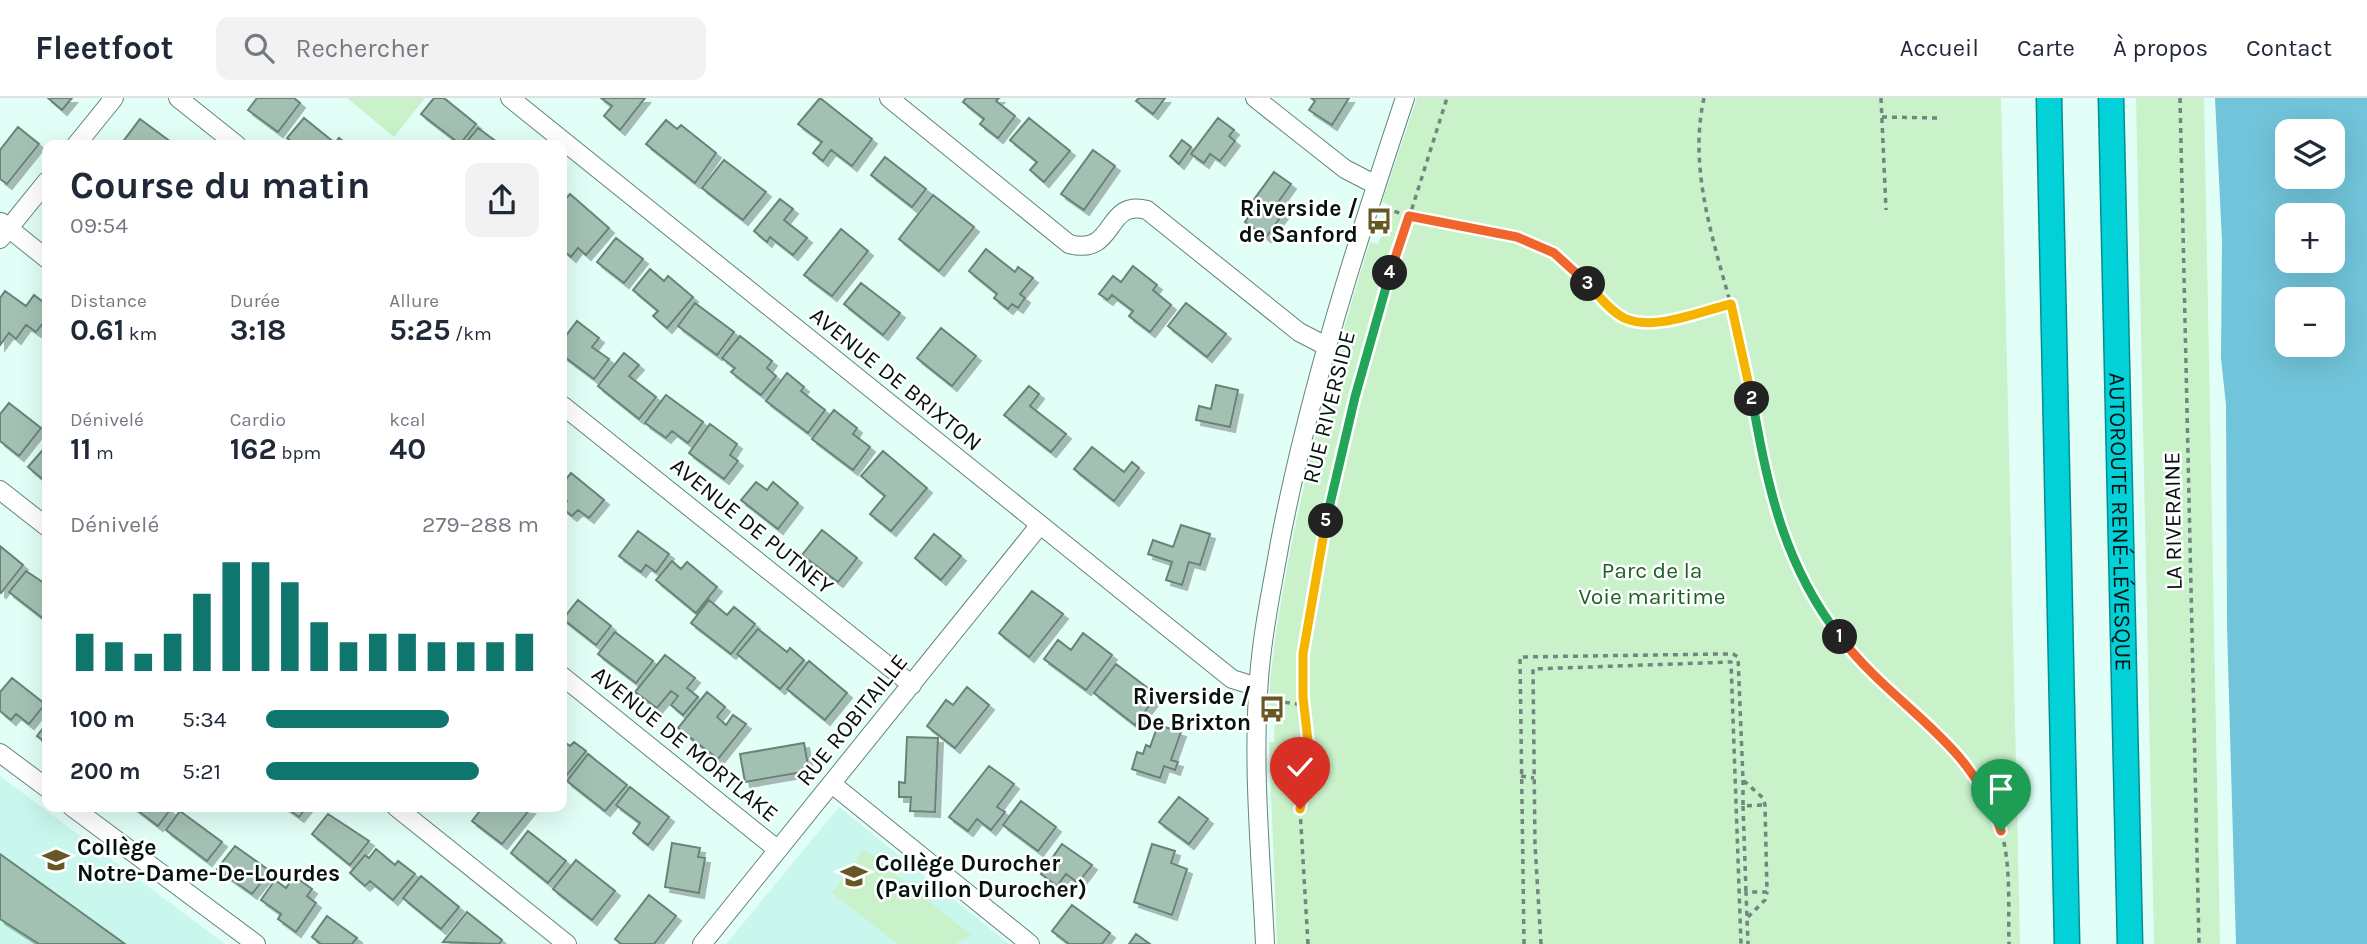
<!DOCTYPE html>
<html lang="fr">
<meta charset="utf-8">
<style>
:root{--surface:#fff;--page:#f2f2f3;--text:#1f2937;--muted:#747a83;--line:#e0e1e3;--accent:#0f766e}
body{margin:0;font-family:Karla,sans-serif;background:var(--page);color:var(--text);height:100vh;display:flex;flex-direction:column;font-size:26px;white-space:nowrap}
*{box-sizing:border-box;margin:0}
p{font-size:23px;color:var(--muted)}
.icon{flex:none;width:38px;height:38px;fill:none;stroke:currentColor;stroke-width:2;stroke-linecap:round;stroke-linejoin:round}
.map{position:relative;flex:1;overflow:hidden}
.drawer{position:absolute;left:42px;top:42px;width:525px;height:672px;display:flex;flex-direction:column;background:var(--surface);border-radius:14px;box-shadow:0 7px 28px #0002}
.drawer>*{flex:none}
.controls{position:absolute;left:2275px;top:21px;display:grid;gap:14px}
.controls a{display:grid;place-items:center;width:70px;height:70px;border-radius:14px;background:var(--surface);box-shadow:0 7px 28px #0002;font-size:35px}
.pin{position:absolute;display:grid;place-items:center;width:60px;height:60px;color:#fff;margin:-72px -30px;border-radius:50% 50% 50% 0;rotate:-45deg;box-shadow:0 0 7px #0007}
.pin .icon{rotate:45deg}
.km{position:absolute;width:35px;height:35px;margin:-18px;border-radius:50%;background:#222;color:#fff;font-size:19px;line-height:35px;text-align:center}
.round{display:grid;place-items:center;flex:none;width:74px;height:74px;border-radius:14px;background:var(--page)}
.headline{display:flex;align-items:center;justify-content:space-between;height:119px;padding:0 28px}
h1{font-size:38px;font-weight:700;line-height:52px}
.stats{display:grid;grid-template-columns:repeat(3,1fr);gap:10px;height:119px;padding:7px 28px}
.stats div{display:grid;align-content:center}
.stats b{font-size:30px;font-weight:700}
.stats small{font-size:19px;font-weight:400}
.stats p{font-size:19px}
.chart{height:196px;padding:14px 28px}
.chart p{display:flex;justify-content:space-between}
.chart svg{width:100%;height:126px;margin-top:7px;stroke:var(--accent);stroke-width:6}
ul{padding:0 28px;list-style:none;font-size:23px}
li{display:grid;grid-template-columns:112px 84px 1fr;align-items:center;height:52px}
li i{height:18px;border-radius:9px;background:var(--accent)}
header{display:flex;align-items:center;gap:42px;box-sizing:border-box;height:98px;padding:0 35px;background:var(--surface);border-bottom:2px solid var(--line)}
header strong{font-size:33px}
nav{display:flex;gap:38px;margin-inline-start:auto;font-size:24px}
.search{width:490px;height:63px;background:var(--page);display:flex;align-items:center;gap:18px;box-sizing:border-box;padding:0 24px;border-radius:14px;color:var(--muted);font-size:26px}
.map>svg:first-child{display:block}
.built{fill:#c9f6ed}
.green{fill:#c9f1ca}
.water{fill:#71c4da;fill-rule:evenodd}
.building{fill:#a3c1b2;stroke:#688476;stroke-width:2;filter:url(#shadow)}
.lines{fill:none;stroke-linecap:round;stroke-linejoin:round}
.minor-casing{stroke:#64847e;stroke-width:20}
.highway-casing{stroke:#048e92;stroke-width:27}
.path{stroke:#718581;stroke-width:3.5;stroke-dasharray:5 5;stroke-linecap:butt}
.minor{stroke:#fff;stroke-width:18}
.highway{stroke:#03d1d8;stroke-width:24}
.split-1-casing{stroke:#fff;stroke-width:14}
.split-2-casing{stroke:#fff;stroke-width:14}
.split-3-casing{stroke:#fff;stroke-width:14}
.split-4-casing{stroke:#fff;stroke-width:14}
.split-5-casing{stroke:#fff;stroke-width:14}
.split-6-casing{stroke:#fff;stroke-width:14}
.split-1{stroke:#f0652b;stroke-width:9}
.split-2{stroke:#22a559;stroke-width:9}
.split-3{stroke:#f5b400;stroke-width:9}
.split-4{stroke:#f0652b;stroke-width:9}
.split-5{stroke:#22a559;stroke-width:9}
.split-6{stroke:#f5b400;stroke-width:9}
.labels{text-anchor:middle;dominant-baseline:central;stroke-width:5;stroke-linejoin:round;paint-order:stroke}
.poi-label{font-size:23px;font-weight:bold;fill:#061210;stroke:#fff;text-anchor:end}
.street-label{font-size:23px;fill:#061210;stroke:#fff}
.park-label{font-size:23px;fill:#1b6225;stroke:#fff}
</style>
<header>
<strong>Fleetfoot</strong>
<div class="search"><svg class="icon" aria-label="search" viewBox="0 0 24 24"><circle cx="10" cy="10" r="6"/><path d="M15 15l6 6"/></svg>Rechercher</div>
<nav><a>Accueil</a><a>Carte</a><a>À propos</a><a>Contact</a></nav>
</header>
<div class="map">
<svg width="2367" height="846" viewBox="0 0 2367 846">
<defs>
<filter id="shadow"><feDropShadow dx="5" dy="5" stdDeviation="0" flood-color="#0004"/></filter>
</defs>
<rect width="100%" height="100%" fill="#e1fef7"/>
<!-- built -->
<path class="built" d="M0,678L225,846H0Z
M839,709L1009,846H726Z"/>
<!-- green -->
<path class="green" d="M347,0H425L394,39Z
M1417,0H2001L2020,846H1277L1269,644H1274L1275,608L1269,607V602C1272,552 1281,503 1290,454C1311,349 1338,246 1370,144L1378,146L1384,131L1381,125L1388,106L1382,104Z
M2136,0H2204L2220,846H2154Z
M864,751L971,837L954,846H898L832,795Z"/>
<!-- water -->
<path class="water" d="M2215,0H2367V846H2236L2227,528L2226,307L2221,260L2222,143ZM2287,33H2333V79H2287ZM2287,117H2333V163H2287ZM2287,201H2333V247H2287Z"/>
<!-- building -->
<path class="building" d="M48,0H72L62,12Z
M257,0H294L300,5L278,34L248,12Z
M434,0H444L476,26L460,46L421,16Z
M601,0H645L620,32L604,18L612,8Z
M820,0L872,41L852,68L831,52L823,63L813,55L822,44L798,26Z
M966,0H999L996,3L1015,18L998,40L980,26L984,21L963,4Z
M1139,0H1165L1153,16L1136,3Z
M1311,0H1349L1332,27L1309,12L1315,3Z
M304,20L335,45L339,40L348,47H296L287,40Z
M1029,20L1070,53L1044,84L1030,72L1037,64L1010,42Z
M1218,20L1234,32L1229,38L1235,43L1220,63L1210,56L1204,65L1191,56Z
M140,21L175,47H126L122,45Z
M666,22L677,31L681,27L716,55L695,85L646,46Z
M18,29L39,46L7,86L0,81V52Z
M478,30L501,47H464Z
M1182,42L1191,49L1179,66L1170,58Z
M1093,52L1115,68L1084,112L1061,96Z
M885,59L926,91L912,109L871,77Z
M724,62L766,94L743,122L702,90Z
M1274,74L1291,86L1279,103L1288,109L1266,139L1245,124L1252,114L1247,111Z
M570,96L609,130L586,157L578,150L571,159L562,151V105Z
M933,97L974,129L939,173L899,141Z
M780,101L793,111L784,122L807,140L793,157L770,139L767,144L754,133Z
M841,131L868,153L832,198L804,177Z
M616,140L643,161L624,185L597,164Z
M986,151L1015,174L1018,169L1033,180L1020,196L1025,200L1018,210L1012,206L1008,211L994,200L997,196L969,173Z
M1133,168L1157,187L1153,192L1171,207L1150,234L1129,218L1133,213L1112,197L1108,202L1099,196L1113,178L1121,184Z
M650,171L664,183L668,178L693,199L667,230L653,218L658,213L633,192Z
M861,185L900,215L883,237L844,206Z
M5,193L26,208L34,197L47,207V220L36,234L26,227L16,241L9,235L0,247V200Z
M695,205L734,234L717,257L678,228Z
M1186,205L1226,236L1207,259L1168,228Z
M577,223L599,240L592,249L609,261L594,281L562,257V243Z
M941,230L976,258L952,288L917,260Z
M740,238L772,263L767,270L776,278L761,297L731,274L735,270L722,260Z
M624,255L639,267L629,278L656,299L639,321L598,288Z
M787,275L804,289L801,293L825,312L808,335L766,303Z
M1216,287L1238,292L1230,329L1196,322L1199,308L1211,311Z
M1029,288L1039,296L1030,308L1066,336L1051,354L1004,317Z
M666,297L703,324L688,345L672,333L666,340L645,325Z
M9,305L41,330L19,358L0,343V316Z
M834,312L857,330L853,336L870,349L853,372L812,341Z
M710,326L737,346L730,357L738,363L724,381L689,355Z
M47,347V385L28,369Z
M1092,349L1124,374L1132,364L1139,370L1114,403L1074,371Z
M883,353L927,390L891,433L870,416L885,398L861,378Z
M571,375L604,402L589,420L578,412L572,418L562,410L567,403L562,398V386Z
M756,384L767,392L773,384L798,405L778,431L741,402Z
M1181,427L1210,436L1200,467L1189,464L1182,487L1166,482L1172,464L1148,456L1153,442L1173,449Z
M822,432L857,460L838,484L802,457Z
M638,433L669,456L656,474L646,467L641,474L619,458Z
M934,436L961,458L941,482L915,460Z
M0,448L23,467L1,495L0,494Z
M672,463L681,471L687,464L717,489L696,515L656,482Z
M26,473L47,487L45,522L9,494Z
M1032,493L1063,516L1029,559L999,535Z
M578,502L611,528L596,547L563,521Z
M709,502L727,517L734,509L755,526L731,556L691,525Z
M758,531L787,554L790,550L804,562L780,591L737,556Z
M615,534L653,563L636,585L598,556Z
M1083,535L1112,557L1086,592L1044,561L1058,542L1071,552Z
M665,557L695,580L687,590L698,599L683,617L671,607L678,598L671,593L657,610L635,594Z
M809,563L847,595L825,622L787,591Z
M1116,566L1157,597L1135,627L1094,595Z
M12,580L45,606L29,626L16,616L11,622L0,613V594Z
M967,589L989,607L955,650L927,628L946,602L953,607Z
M707,594L725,609L717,619L726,627L733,617L746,626L718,661L678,630Z
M47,625V646L37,638Z
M1158,627L1181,634L1171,662L1178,664L1175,672L1164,668L1160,680L1132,671L1137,654L1143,656L1146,647L1150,649Z
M907,639L938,640L935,714L910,713L911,699H899V684L905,685Z
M562,642L570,648L574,644L586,653L566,678L562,674Z
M804,645L809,673L745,684L740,656Z
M588,656L627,687L605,713L567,683Z
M989,668L1014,686L997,709L1005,714L991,732L977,721L968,733L949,719Z
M630,689L669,719L648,747L633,735L640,725L616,707Z
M1179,699L1208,721L1189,746L1159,724Z
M1021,703L1056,729L1038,753L1003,727Z
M133,709H166L170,712L158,728Z
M285,709H307L299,719Z
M483,709H493L498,713L501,709L530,711L502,746L472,723Z
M180,713L222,744L207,763L166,732Z
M328,716L369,743L350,767L312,736Z
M528,733L566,763L548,785L511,755Z
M672,745L700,750L698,759L705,760L699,795L665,789Z
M1062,746L1092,767L1078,785L1066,776L1057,788L1041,776Z
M1152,746L1175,753L1171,765L1187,771L1172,817L1134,804Z
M235,748L270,773L252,796L217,771Z
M376,751L395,767L398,763L415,776L393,802L370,783L365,788L350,775L365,757L369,760Z
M0,756L71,807L125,846H39L0,821Z
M576,762L615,793L592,822L553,791Z
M294,778L312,791L307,798L316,805L296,834L278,821L281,816L261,802L275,782L286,790Z
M421,778L459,809L441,831L403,800Z
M649,797L676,818L654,846H621L615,841Z
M1072,807L1110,835L1102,846H1069L1052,833Z
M467,814L502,842L499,846L443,844Z
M327,818L357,840L352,846H321L312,839Z
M1136,836L1150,846H1129Z"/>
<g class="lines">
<!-- minor casing -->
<g class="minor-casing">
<path id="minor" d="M178,0L237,47
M510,0L1232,581L1258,589
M889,0L1069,146C1117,159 1104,100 1147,112L1299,234L1326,248
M1255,0L1345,71L1376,87
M76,47L114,0
M1,124L47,161
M0,141L47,83
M562,307L912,587
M0,392L47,429
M562,578L778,752
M0,655L47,690
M832,686L1030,846
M72,709L256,846
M396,709L567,846
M702,846L1039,428
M1265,846C1261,758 1252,669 1259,581C1262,535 1272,490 1280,444C1309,293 1356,147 1405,0"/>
</g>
<!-- highway casing -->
<g class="highway-casing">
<g id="highway">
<path d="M2049,0L2067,846"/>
<path id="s1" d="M2111,0L2130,846"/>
</g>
</g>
<!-- path -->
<path class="path" d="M1704,0C1686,81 1721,161 1739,239C1761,335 1766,425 1821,511C1874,595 1980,642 2003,740C2011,774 2008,812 2009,846
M1881,0L1886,112
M2180,0L2199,846
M1882,19L1938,20
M1385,110C1436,130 1491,126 1541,148C1575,164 1602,218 1636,223C1667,227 1702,213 1731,206
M1275,603L1304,607
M1521,678L1534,680
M1743,682V708L1764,707
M1743,708L1746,794
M1748,819L1765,802L1767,794
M1308,846L1300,711L1310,661L1302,577L1308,523L1330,407L1369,246L1447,0
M1524,846L1520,559L1721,556H1733L1738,559L1743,682L1763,700L1765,707L1767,794H1746L1748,846
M1541,846L1535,747L1533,571L1731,564L1741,846"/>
<!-- minor -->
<use href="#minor" class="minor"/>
<!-- highway -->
<use href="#highway" class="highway"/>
</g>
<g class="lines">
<!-- split-1 casing -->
<g class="split-1-casing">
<path id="split-1" d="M1840,539C1895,611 1971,641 2001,733"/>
</g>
<!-- split-2 casing -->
<g class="split-2-casing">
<path id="split-2" d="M1752,301C1768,390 1783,465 1840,539"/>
</g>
<!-- split-3 casing -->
<g class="split-3-casing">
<path id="split-3" d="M1588,186C1598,197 1610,213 1624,220C1654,234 1701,213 1731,206L1752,301"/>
</g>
<!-- split-4 casing -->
<g class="split-4-casing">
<path id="split-4" d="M1390,175L1409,118L1517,139L1554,155L1588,186"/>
</g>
<!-- split-5 casing -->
<g class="split-5-casing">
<path id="split-5" d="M1326,423L1355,299L1390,175"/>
</g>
<!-- split-6 casing -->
<g class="split-6-casing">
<path id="split-6" d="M1300,711L1310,661L1303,599V556L1326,423"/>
</g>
<!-- split-1 -->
<use href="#split-1" class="split-1"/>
<!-- split-2 -->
<use href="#split-2" class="split-2"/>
<!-- split-3 -->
<use href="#split-3" class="split-3"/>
<!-- split-4 -->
<use href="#split-4" class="split-4"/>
<!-- split-5 -->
<use href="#split-5" class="split-5"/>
<!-- split-6 -->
<use href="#split-6" class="split-6"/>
</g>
<!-- icons -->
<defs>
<g id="bus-bare" transform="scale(2.1)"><path d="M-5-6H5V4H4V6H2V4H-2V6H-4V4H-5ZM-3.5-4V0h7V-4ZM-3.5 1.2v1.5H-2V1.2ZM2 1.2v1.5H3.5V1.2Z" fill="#675724" stroke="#fff" stroke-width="2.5" paint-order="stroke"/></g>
<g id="school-bare" transform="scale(2.1)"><path d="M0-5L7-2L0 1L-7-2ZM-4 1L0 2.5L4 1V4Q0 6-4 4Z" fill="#675724" stroke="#fff" stroke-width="2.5" paint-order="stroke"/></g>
</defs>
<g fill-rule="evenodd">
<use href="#bus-bare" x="1379" y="123"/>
<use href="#bus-bare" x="1272" y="611"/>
<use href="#school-bare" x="56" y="762"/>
<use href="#school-bare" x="854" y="778"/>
</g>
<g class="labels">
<!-- poi labels -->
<g class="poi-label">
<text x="1358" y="110">Riverside /<tspan x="1358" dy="26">de Sanford</tspan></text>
<text x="1251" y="598">Riverside /<tspan x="1251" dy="26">De Brixton</tspan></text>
<text x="77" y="749" text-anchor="start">Collège<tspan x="77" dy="26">Notre-Dame-De-Lourdes</tspan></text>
<text x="875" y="765" text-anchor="start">Collège Durocher<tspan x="875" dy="26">(Pavillon Durocher)</tspan></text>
</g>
<!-- street labels -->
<g class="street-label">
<text transform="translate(896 281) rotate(39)">AVENUE DE BRIXTON</text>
<text transform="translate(1329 309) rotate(-76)">RUE RIVERSIDE</text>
<text stroke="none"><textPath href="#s1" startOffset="424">AUTOROUTE RENÉ-LÉVESQUE</textPath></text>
<text transform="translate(2173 423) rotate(-91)">LA RIVERAINE</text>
<text transform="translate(752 428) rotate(39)">AVENUE DE PUTNEY</text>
<text transform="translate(852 622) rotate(-51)">RUE ROBITAILLE</text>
<text transform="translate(685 646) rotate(39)">AVENUE DE MORTLAKE</text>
</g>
<!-- park labels -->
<g class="park-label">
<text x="1652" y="472">Parc de la<tspan x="1652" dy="26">Voie maritime</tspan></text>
</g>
</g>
</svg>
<div class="controls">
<a><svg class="icon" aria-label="layers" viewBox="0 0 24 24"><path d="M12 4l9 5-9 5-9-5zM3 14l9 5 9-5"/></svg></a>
<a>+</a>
<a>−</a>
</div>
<div class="pin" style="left:2001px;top:733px;background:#1e9e55"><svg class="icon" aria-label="arrive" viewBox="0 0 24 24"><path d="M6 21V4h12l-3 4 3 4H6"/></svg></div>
<div class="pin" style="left:1300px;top:711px;background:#d93025"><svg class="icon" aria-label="check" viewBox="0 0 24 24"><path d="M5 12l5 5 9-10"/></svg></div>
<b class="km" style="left:1840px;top:539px">1</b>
<b class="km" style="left:1752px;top:301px">2</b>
<b class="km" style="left:1588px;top:186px">3</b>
<b class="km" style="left:1390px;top:175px">4</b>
<b class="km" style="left:1326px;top:423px">5</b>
<section class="drawer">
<div class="headline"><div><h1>Course du matin</h1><p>09:54</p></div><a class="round"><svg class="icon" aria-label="share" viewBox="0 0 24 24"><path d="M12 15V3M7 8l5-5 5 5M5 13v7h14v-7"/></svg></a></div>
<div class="stats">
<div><p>Distance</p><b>0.61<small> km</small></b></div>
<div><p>Durée</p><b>3:18</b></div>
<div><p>Allure</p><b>5:25<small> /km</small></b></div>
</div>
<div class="stats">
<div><p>Dénivelé</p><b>11<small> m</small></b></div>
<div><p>Cardio</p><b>162<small> bpm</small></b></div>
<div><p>kcal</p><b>40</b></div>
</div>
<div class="chart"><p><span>Dénivelé</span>279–288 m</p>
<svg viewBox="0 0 160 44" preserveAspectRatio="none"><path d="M5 44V31M15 44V34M25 44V38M35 44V31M45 44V17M55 44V6M65 44V6M75 44V13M85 44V27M95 44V34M105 44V31M115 44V31M125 44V34M135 44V34M145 44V34M155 44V31"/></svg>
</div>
<ul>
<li><b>100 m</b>5:34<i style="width:67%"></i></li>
<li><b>200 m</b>5:21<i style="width:78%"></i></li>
</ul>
</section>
</div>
